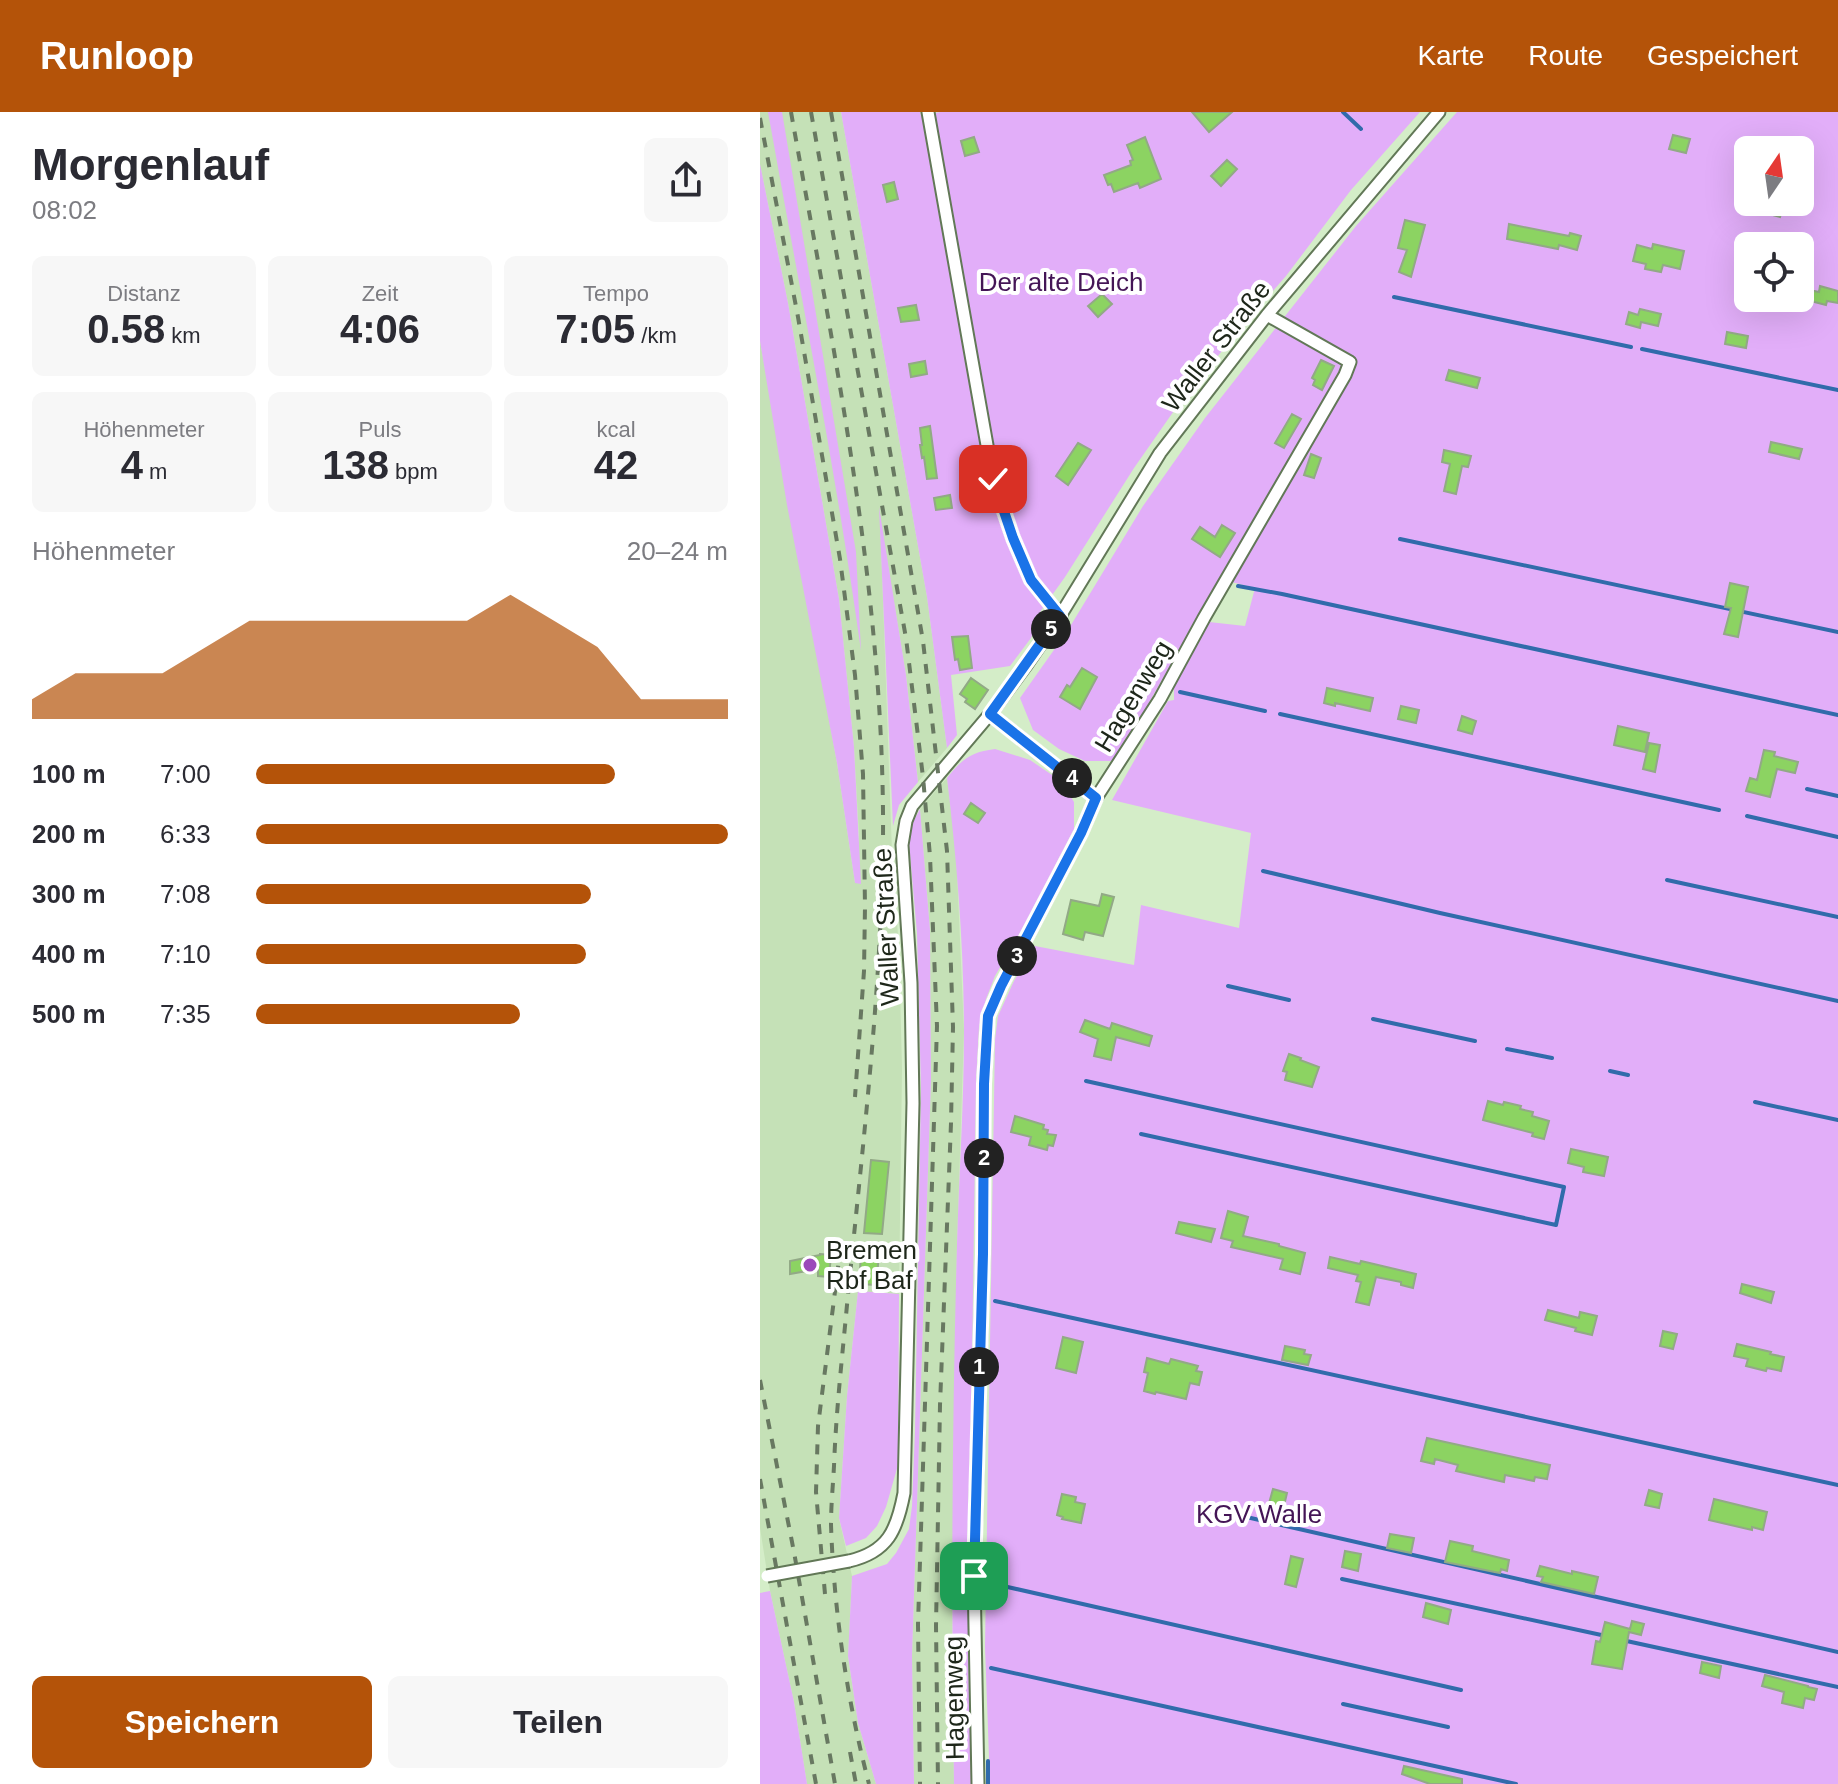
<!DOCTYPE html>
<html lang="de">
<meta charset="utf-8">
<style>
:root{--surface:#fff;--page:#f7f7f7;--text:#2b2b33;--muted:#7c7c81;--accent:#b45309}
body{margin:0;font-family:Helvetica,sans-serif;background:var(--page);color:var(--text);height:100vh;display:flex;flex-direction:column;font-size:30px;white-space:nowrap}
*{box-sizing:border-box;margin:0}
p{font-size:26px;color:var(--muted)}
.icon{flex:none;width:44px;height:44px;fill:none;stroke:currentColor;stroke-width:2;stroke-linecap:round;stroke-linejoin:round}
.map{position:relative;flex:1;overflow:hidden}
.details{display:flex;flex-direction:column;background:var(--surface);width:760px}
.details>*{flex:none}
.needle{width:52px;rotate:13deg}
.fabs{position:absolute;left:974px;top:24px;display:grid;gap:16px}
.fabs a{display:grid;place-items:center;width:80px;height:80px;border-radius:12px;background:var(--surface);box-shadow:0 8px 32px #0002;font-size:40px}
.pin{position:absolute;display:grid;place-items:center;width:68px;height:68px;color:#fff;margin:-34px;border-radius:16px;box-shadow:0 4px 12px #0006}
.km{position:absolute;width:40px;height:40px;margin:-20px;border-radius:50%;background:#222;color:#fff;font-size:22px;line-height:40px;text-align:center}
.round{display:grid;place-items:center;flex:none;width:84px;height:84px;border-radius:12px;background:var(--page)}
.head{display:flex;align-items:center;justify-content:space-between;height:136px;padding:0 32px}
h1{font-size:44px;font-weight:600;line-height:60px}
.metrics{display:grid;grid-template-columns:repeat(3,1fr);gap:12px;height:136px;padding:8px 32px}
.metrics div{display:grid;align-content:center;border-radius:12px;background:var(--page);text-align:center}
.metrics b{font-size:40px;font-weight:600}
.metrics small{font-size:22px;font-weight:400}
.metrics p{font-size:22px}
.chart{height:224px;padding:16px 32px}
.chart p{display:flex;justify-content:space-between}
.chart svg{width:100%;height:144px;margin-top:8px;fill:var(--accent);opacity:.7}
.cta{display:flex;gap:16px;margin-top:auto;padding:16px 32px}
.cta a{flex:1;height:92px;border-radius:12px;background:var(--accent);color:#fff;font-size:32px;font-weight:600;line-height:92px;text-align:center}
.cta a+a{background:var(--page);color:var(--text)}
ul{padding:0 32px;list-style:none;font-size:26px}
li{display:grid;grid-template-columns:128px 96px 1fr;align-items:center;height:60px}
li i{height:20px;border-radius:10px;background:var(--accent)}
header{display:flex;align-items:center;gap:48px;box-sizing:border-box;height:112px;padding:0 40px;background:var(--accent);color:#fff}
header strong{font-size:38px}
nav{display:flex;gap:44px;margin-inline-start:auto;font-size:28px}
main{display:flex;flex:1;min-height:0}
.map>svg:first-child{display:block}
.built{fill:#c5e1b7}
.green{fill:#e2aef9;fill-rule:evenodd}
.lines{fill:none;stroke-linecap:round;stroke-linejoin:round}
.stream{stroke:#316bab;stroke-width:4}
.building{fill:#8cd362;stroke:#92a986;stroke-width:2}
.minor-casing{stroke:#627857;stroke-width:15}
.minor{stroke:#fff;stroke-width:11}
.rail{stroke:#687861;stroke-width:4;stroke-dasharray:10 10;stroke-linecap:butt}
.minor-bridge-casing{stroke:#627857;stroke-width:15;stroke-linecap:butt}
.minor-bridge{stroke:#fff;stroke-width:11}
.route-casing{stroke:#fff;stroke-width:16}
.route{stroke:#1a73e8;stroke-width:10}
.poi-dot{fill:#9b4aba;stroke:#fff;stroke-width:3}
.labels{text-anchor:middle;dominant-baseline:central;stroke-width:8;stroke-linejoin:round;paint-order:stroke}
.park-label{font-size:26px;fill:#441556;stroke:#fff}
.street-label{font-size:26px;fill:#1d2619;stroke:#fff}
.poi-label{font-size:26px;fill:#1d2619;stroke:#fff;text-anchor:start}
</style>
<header>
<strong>Runloop</strong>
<nav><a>Karte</a><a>Route</a><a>Gespeichert</a></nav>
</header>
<main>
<section class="details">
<div class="head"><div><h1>Morgenlauf</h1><p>08:02</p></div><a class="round"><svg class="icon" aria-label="share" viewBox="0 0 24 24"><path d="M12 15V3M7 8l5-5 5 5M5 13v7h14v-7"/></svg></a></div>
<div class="metrics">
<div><p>Distanz</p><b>0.58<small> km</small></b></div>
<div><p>Zeit</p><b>4:06</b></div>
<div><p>Tempo</p><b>7:05<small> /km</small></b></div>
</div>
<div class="metrics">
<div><p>Höhenmeter</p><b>4<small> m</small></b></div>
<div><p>Puls</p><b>138<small> bpm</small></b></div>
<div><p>kcal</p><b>42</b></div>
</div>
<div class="chart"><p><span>Höhenmeter</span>20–24 m</p>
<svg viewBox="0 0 160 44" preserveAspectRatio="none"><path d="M0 44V38L10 30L20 30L30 30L40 22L50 14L60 14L70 14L80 14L90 14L100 14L110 6L120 14L130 22L140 38L150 38L160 38V44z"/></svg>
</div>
<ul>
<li><b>100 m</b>7:00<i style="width:76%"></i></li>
<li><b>200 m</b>6:33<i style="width:100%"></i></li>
<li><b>300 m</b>7:08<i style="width:71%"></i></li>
<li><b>400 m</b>7:10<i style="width:70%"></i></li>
<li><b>500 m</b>7:35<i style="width:56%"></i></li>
</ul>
<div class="cta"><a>Speichern</a><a>Teilen</a></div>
</section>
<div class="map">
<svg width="1078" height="1672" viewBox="0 0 1078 1672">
<rect width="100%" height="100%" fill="#d4edc8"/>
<!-- built -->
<path class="built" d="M0,0H81L167,485L187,636L158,670L146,563L120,405L132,740L139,837L142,957L139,1182L98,1179L87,1284L79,1406L92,1464L88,1545L98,1611L116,1672H47L34,1590L10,1479L0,1416V229L77,651L95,771L99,723L94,635L79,487L28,191L0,52Z
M187,666L196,737L204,919L197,1133L194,1321L192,1553L194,1672H154L152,1544L171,968L170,818L160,697Z"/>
<!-- green -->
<path class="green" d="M8,0H22L96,440L101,539C76,358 40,180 8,0Z
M81,0H160L161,4L180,0H660L591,78L526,164L483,213L418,293L374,356L305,465L280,500L271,526L250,554L191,563L197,623L187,636L167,485Z
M697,0H1078V1672H230L225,1535L235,928L238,904L254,869L275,834L374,853L381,793L479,816L491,721L352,688L408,589L414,588V573L449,510L485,514L495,476L460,467L364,634L353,649H325L299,637L273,618L260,586L308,518L383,394L445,306L596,114ZM988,38H1040V90H988ZM988,134H1040V186H988Z
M0,52L28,191L79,487L94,635L101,772L95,771L77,651L27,393L0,229Z
M119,395L146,563L158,670L139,693L133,714Z
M235,637L270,648L301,669L314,690V717L261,819L235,864L226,887L219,915L216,969L208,1536L211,1672H194C191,1492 192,1312 197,1132C199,1061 204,991 204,920C204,835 197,750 187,666C202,647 211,640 235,637Z
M160,697L170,818L171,968L152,1544L154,1672H116L98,1611L88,1544L92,1464L127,1452L136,1441L149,1417L152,1394L155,1319L161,977L157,821L149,731L153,710Z
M98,1179L139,1182L138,1353L126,1395L117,1414L106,1426L86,1434L79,1406L87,1284Z
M10,1479L34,1590L47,1672H0V1481Z"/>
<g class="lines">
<!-- stream -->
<path class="stream" d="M583,0L601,17
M634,185L871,235
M882,237L1078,278
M640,427L1078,520
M478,474L522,482L1078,603
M420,580L505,599
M520,602L959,698
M1047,677L1078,684
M987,704L1078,725
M503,759L680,801L1078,889
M907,768L1078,805
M468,874L529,888
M613,907L715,929
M747,937L792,946
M850,959L868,963
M326,969L804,1075L796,1113L381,1022
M995,990L1078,1008
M235,1189L1078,1373
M482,1404L1078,1540
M582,1467L846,1524
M230,1471L701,1578
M862,1528L1078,1575
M231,1556L756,1672
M583,1592L688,1615
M228,1649V1672"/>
</g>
<!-- building -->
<path class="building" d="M432,0H472L449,20Z
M913,23L930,27L926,41L909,37Z
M214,25L219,40L205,44L201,29Z
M385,25L401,67L380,76L378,71L354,80L351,72L348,73L344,63L371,53L370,49L373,48L367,33Z
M467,48L477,57L461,74L451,64Z
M134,70L138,87L127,90L123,73Z
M979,90H1016L1024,92L1020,105L979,94Z
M645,108L665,113L651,165L639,160L647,138L638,136Z
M749,112L809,124L810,121L821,124L817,138L799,133L798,137L747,127Z
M893,132L924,139L920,157L903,153L901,160L885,157L886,152L873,149L877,133L892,137Z
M1060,174L1078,179V191L1067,189L1066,193L1039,186L1040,176L1059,180Z
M342,182L352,192L338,205L328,194Z
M156,193L159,208L141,210L138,196Z
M880,197L901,202L898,214L881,210L880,216L866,212L869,200L878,203Z
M967,220L988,224L986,236L965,232Z
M561,248L574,254L562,278L553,273L555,268L552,266Z
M165,249L167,262L151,265L149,252Z
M689,258L720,266L717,276L686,268Z
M532,302L541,307L524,336L515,331Z
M170,314L177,366L167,367L164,345L162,346L160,333H162L160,316Z
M1011,330L1042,337L1039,347L1009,340Z
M318,331L331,338L308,373L296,364Z
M684,338L711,344L708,355L702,354L696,382L684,379L690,352L682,350Z
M551,342L561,346L554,366L544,363Z
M190,383L192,396L176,398L174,386Z
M462,413L475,421L460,445L432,427L440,415L455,425Z
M970,471L988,475L978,525L964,522L971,496L965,495Z
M208,524L212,556L200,558L198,547L195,548L192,525Z
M322,556L337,565L320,597L300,585L307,573L310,575Z
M211,566L228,578L215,597L205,590L207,587L200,582Z
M567,576L613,586L610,599L575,591V594L564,591Z
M641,594L659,598L656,611L638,607Z
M702,604L716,609L712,622L698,618Z
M858,614L889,621L885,640L854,633Z
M889,631L900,633L895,660L883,657Z
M1004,638L1015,640L1014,644L1038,650L1035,661L1017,657L1010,685L986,679L990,666L997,668Z
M211,691L225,701L218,711L204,702Z
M342,782L354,785L343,824L325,820L323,828L303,822L311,788L339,794Z
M325,908L350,917L352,911L392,924L389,934L356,925L351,948L334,944L338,927L320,920Z
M529,942L541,946L540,948L559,955L552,975L525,968L527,960L523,959Z
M728,989L743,993L744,990L761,994L760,997L773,1000L772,1004L789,1009L784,1027L772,1024L773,1021L723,1008Z
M255,1004L284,1013L283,1017L288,1018L287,1022L296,1023L293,1034L288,1033L287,1038L269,1033L271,1025L251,1020Z
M811,1037L848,1045L844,1064L823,1060L824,1055L808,1051Z
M111,1048L129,1050L122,1122L104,1121Z
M468,1099L488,1105L483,1124L519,1132V1134L545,1141L540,1162L520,1157L523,1147L471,1135L473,1129L461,1126Z
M419,1110L455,1117L451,1130L416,1121Z
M60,1142L71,1143L69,1165L58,1164V1157L30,1162V1149L60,1143Z
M101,1142L119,1143L116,1173L99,1172Z
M570,1145L600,1152L601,1149L656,1162L653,1176L641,1173V1170L616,1165L609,1193L596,1190L601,1170L596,1169L598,1163L568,1156Z
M982,1172L1014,1180L1011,1191L980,1181Z
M788,1198L819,1206L820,1200L837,1204L832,1223L815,1219L816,1216L785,1208Z
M903,1219L917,1222L913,1237L900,1234Z
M303,1225L323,1230L316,1261L296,1256Z
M977,1232L1011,1240L1010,1242L1024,1245L1021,1259L1007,1256L1006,1259L986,1254L988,1247L974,1244Z
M525,1234L545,1238L544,1242L551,1243L548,1253L522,1248Z
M387,1246L409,1252L411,1247L438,1254L436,1259L442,1260L439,1273L430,1271L426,1287L396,1280L395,1282L384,1279L388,1261L384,1260Z
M667,1326L790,1353L787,1367L775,1365L774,1369L745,1363L744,1370L696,1359L698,1353L675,1347L674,1352L661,1349Z
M513,1377L527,1381L523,1398L508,1395Z
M889,1378L902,1382L899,1396L885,1393Z
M302,1382L316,1385L315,1390L325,1392L321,1411L302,1407L303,1405L297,1403Z
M954,1387L1007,1400L1003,1418L992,1415V1418L949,1408Z
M630,1422L654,1426L651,1441L627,1436Z
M690,1429L713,1434L712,1439L749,1448L747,1459L741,1457L740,1461L685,1450Z
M585,1439L601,1442L598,1459L582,1455Z
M531,1444L543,1447L536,1475L525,1472Z
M780,1454L812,1462V1459L838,1465L834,1482L781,1470L783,1465L777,1464Z
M666,1491L691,1498L688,1512L663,1505Z
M872,1509L884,1512L881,1523L869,1520L862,1557L832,1552L836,1529L840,1530L845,1510L870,1517Z
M942,1550L961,1554L959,1566L940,1561Z
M1005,1563L1048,1574V1575L1057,1577L1054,1588L1045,1586L1043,1596L1022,1591L1024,1580L1002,1574Z
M644,1654L702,1667V1672H670L642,1662Z"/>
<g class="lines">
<!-- minor casing -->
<g class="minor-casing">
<path id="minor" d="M168,0L233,367L253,426L271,468L300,504
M230,602L336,686
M89,1449C128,1440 137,1418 144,1381L153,991L151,871L142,733L146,709L152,694L230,602L267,552L300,504L400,341L507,203L679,0
M218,1672L214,1464L223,1142L224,972L228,904L241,874L321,721L336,686L400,587L444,506L585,263L590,250L507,203"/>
</g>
<!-- minor -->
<use href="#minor" class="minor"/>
<!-- rail -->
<path class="rail" d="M31,0C74,241 125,484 123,729C121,884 102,1039 87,1193C82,1247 76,1300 74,1354C73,1373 71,1393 71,1413C74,1500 87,1588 109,1672
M51,0L146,526L163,665L170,744L177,914L158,1512L160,1672
M71,0L163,529L187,739L193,915L191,1011L180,1293L176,1514L178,1672
M0,6L38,205L80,447L95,563L103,662L105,794L104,859L95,985
M0,1268L34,1440L75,1672
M0,1367L56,1672
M65,1482L56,1380L58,1314L82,1124
M90,1640L96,1672"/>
<!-- minor-bridge casing -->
<g class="minor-bridge-casing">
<path id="minor-bridge" d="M7,1464L89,1449"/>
</g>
<!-- minor-bridge -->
<use href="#minor-bridge" class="minor-bridge"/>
</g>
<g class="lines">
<!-- route casing -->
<g class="route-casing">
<path id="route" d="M214,1464L223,1142L224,972L228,904L241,874L321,721L336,686L230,602L300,504L271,468L253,426L233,367"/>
</g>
<!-- route -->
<use href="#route" class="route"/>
</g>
<!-- markers -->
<circle class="poi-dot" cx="50" cy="1153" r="8"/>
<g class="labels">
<!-- park labels -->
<g class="park-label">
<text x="301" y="170">Der alte Deich</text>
<text x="499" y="1402">KGV Walle</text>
</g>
<!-- street labels -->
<g class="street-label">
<text transform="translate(456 234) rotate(-52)">Waller Straße</text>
<text transform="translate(373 584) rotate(-59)">Hagenweg</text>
<text transform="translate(126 815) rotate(-93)">Waller Straße</text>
<text transform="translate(194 1586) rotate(-91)">Hagenweg</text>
</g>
<!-- poi labels -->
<g class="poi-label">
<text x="66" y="1138">Bremen<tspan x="66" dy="30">Rbf Baf</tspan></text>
</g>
</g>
</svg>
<div class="fabs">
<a><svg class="needle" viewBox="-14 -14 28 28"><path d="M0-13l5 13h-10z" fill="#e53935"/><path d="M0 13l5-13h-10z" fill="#7c7c81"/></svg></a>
<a><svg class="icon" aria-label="locate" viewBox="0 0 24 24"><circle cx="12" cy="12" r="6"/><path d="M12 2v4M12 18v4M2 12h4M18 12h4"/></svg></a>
</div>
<div class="pin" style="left:214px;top:1464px;background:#1e9e55"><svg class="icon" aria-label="arrive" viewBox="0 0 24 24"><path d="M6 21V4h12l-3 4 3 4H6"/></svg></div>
<div class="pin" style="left:233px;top:367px;background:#d93025"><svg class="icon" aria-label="check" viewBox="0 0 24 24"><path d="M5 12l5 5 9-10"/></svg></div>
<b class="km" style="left:219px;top:1255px">1</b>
<b class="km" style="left:224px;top:1046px">2</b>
<b class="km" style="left:257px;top:844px">3</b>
<b class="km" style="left:312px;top:666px">4</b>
<b class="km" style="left:291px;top:517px">5</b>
</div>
</main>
